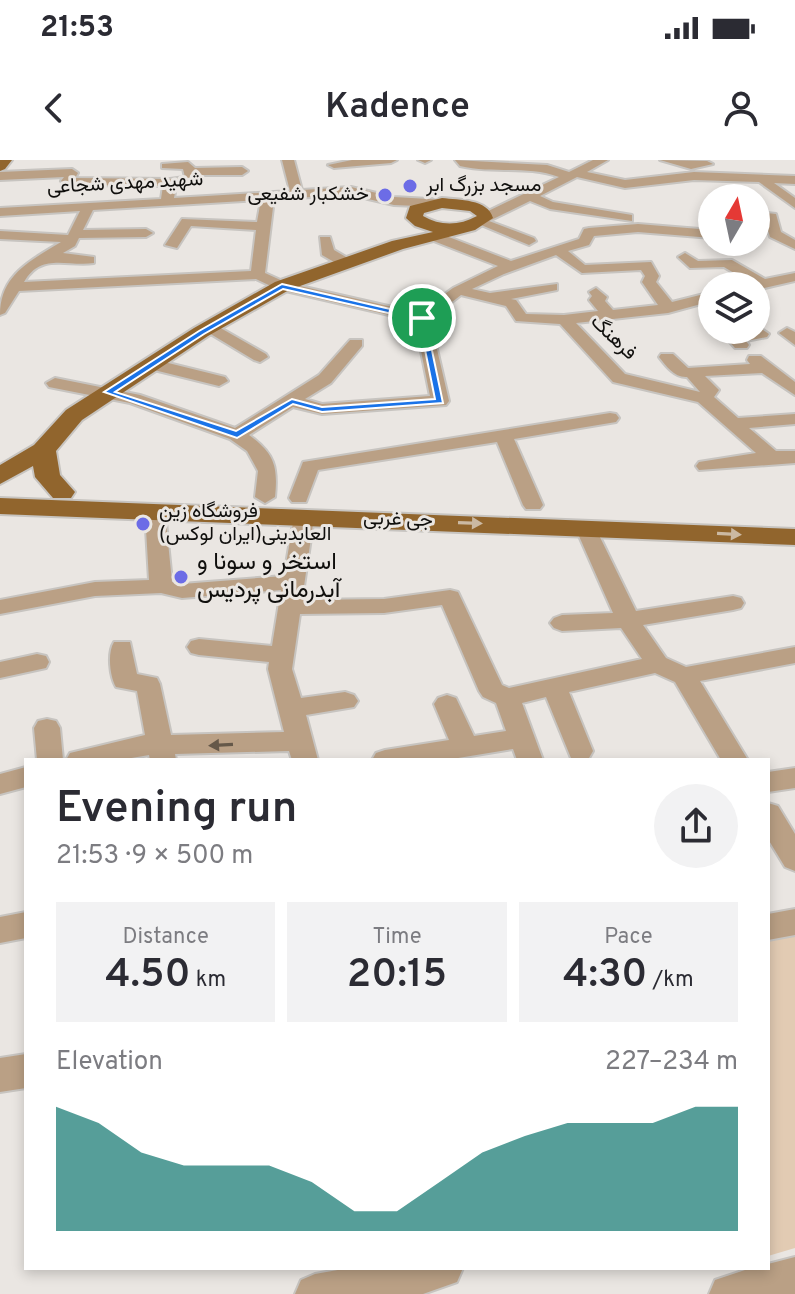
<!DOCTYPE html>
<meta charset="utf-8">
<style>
:root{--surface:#fff;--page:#f2f2f3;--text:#2b2b33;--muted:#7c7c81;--accent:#0f766e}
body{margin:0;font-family:Overpass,Vazirmatn,sans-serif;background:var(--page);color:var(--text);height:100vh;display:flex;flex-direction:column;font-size:30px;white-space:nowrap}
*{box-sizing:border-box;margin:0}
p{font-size:26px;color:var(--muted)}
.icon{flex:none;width:44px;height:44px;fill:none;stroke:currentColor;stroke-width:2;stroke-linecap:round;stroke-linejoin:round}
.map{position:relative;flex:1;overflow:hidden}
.panel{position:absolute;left:24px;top:598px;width:746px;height:512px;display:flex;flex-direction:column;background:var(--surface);border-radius:0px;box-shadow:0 4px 12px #0003}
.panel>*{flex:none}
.needle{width:52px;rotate:9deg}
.controls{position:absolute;left:698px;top:24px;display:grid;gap:16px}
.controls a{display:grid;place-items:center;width:72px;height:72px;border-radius:50%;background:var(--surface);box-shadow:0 4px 12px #0003;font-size:40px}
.pin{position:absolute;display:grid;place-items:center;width:68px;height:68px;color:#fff;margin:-34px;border:4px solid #fff;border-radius:50%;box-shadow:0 2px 8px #0007}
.round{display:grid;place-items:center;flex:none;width:84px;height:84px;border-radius:42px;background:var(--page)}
.summary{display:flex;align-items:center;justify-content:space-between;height:136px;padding:0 32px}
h1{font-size:44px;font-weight:600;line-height:60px}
.stats{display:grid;grid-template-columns:repeat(3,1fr);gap:12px;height:136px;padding:8px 32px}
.stats div{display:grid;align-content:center;border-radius:0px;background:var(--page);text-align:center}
.stats b{font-size:40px;font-weight:600}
.stats small{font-size:22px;font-weight:400}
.stats p{font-size:22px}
.chart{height:224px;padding:16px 32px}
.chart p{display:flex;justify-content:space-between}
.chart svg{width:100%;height:144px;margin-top:8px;fill:var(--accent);opacity:.7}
.status{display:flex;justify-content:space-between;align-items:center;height:56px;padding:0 40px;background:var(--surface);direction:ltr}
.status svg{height:22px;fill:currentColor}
header{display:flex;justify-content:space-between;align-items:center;height:104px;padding:0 32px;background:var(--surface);font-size:36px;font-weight:600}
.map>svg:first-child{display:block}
.green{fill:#e2cbb3}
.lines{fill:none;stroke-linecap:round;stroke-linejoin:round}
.minor-casing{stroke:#c7c4c0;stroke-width:4}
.major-casing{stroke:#c7c4c0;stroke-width:4}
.minor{fill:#baa085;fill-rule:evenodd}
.major{fill:#91652d;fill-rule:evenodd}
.oneway{fill:#cbb9a3}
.oneway2{fill:#655849}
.route{fill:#1a73e8;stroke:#fff;stroke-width:2;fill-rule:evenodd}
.poi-dot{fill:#6c6ce6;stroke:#eae6e2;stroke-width:3}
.labels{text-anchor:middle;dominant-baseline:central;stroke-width:6;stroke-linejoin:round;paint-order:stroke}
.far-street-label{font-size:20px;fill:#100f0d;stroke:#eae6e2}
.far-poi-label{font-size:20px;fill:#100f0d;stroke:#eae6e2;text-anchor:start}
.poi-label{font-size:24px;fill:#100f0d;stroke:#eae6e2;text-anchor:start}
</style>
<div class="status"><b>21:53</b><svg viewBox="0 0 49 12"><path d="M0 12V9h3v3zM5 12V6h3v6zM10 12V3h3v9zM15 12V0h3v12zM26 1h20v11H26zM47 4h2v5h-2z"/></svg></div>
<header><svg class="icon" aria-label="back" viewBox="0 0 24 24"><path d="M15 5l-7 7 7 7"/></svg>Kadence<svg class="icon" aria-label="person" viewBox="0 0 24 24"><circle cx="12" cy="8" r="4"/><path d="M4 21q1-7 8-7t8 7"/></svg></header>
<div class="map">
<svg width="795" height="1134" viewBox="0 0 795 1134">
<rect width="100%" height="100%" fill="#eae6e2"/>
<!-- green -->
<path class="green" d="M795,771V1088L768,1096V777Z"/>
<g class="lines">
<!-- minor casing -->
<g class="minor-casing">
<path id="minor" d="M282,0H294L302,30L351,27L394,37L446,40L448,43L442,47L394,45L351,35L274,39L265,113L287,123L419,153L453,128L498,106L431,80V74H441L511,101L579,79L584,69L589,68L638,64L712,70V78L638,72L594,76L589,85L568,91L585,105L651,102L659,116L656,122L672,142L712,132V141L668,153L576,163L625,214L700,232L687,217C675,218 666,206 659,197L661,194H673L688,208L750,204L747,200L749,196H761L795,222V235L762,213L705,216L719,230L714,237L738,258L795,254V264L749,268L776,291H795V303L699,310L696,306L699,302L756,293L698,242L613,222L560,164L516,161L506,146L461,135L430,159L449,241L446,245L322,254L293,247L249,275C275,294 278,307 275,337L265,343L255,337L258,311L247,291L230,279L130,243L49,227L46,223L55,218L140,235L235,268L319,215L350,180H362V186L331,223L305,239L322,244L430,236L415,161L277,129L256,119L19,131L5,153L0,155C0,115 30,101 61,82L0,79V71L68,75L80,51L0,56V48L161,39L163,26L67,25L61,21L64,17L0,20V12L72,9L78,13L75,18L170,19L185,17L183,9L162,8V4L188,2L195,8L242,7L248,11L242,15H197L196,23L176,26L174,38L290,31ZM261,40L257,62L182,59L165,85L177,88L191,66L256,70L251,111L24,122C41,92 67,107 94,103V97L63,93L75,86L79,78L146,77L153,73L146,69L83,70L93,50ZM556,95L582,113L641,110L645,116L642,122L658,145L613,150L605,141L607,137L596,128L589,132L592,136L589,140L598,151L564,155L526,154L516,140L511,139L557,130V124L490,133L472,129L504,114Z
M352,0H397L391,3L334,8L328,5Z
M418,0H431L425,3Z
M455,0L547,5L569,12L593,0H608L587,12L625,20L694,12L795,16V24L774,23L795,38V48L759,22L694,20L625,28L577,17L540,36L553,42L632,55V61L550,49L530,41L489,61L534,78L536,81L529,85L474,62L480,55L559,17C528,5 493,14 460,6Z
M660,0L707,1L713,4L691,9Z
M756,52L776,54L781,72L795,80V89L770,77L765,60H756Z
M320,77H330L334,90L351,100V106H341L322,95Z
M685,93L698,101L732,100L765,119L795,113V121L756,130V126H745L749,122L724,107L690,108L678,97Z
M210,162L266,194L268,197L260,202L254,200L204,170L202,167Z
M756,165L769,174L767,177L746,181L749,185L747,188H735L726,178L728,175L756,170Z
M787,168L795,172V185L779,173Z
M152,199L225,217L228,221L219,226L146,208L144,204Z
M610,253L616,254L619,258L616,262L514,279L543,345L540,349H526L523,345L497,282L318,310L306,342H292L289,338L303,302Z
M155,346L165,352L172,422L182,424L284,416L294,357L297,353H311L314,357L302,440L384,439L450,430L458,432L502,525L509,528L642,499L621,468L562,471L554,468L550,463L554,458L562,455L613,453L575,367L585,361L595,367L636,451L733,436L741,438L744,443L741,448L733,450L643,465L666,498L686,507L795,487V503L700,521L748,600H721L675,522L655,513L569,532L593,591L589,598H571L546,537L522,543L543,600H517L513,589L446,600H372L376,593L385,590L449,580L434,544L438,538L447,535L456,538L474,576L506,571L496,543L483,537L479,531L442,445L384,453L300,454L292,509L301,538L345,532L354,535L358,541L354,547L306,555L318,600H292L289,591L175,594L176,600H150L149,595L120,600H66L70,593L145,575L137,531L116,527C110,517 107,493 114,482H130L137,514L157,518L160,524L171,575L284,572L268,509L269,502L199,495L191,493L187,487L191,481L199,479L272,486L281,430L182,438L161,433L95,436L0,454V440L95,422L149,420L145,352Z
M37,494L46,496L49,502L46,508L0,518V502Z
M47,559L56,561L60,568L63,600H37L34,568L38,561Z
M26,607V627L0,634V614Z
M795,608V628L768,632V612Z
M768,643L778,646L795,674V711L785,707L768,679Z
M795,749V775L768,780V754Z
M26,752V778L0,783V757Z
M26,894V928L0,932V898Z
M795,1097V1134H709L715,1120L751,1108H768V1104Z
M349,1108H463L457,1122L423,1134H295L301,1120L315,1114Z"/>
</g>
<!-- major casing -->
<g class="major-casing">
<path id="major" d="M0,0H12L5,9L0,11Z
M442,38C459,40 488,39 493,58L475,70L403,89L289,130L208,176L82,260L56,291L60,315L75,332L71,338H53L35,317L33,306L0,324V305L34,285L66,250L194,168L275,122L392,81L433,72L415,66L406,58L410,46ZM442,48L470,51L477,56C459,66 440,66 423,56L424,53Z
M0,338L795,369V385L0,354Z"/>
</g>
<!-- minor -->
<use href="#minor" class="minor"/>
<!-- major -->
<use href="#major" class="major"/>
</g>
<!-- one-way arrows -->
<defs><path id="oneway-solid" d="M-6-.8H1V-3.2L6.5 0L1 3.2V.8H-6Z" transform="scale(2)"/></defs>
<g class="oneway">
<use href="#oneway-solid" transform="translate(470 363) rotate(2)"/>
<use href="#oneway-solid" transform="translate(729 374) rotate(3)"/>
</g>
<use class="oneway2" href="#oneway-solid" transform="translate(221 585) rotate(177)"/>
<!-- route -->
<path class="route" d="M282,124L425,157L443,243L322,252L293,244L237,278L104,232L199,171ZM283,129L419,160L435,239L322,247L292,239L236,271L115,232L204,174Z"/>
<!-- markers -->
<g class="poi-dot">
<circle cx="410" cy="26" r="8"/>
<circle cx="385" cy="35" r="8"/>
<circle cx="143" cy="364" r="8"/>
<circle cx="181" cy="417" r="8"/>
</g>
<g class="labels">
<!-- far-street labels -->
<g class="far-street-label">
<text transform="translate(125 24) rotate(-3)">شهید مهدی شجاعی</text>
<text transform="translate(613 178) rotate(44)">فرهنگ</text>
<text transform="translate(398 360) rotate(2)">جی غربی</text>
</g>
<!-- far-poi labels -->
<g class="far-poi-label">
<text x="426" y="26">مسجد بزرگ ابر</text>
<text x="369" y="35" text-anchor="end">خشکبار شفیعی</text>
<text x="159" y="352">فروشگاه زین<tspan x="159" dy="23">العابدینی(ایران لوکس)</tspan></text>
</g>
<!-- poi labels -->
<g class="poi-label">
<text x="197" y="403">استخر و سونا و<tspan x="197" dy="28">آبدرمانی پردیس</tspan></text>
</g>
</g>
</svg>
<div class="controls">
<a><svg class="needle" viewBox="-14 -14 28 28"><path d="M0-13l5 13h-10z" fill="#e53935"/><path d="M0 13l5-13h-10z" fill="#7c7c81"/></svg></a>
<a><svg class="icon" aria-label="layers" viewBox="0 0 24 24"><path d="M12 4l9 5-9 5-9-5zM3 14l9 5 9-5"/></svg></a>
</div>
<div class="pin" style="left:422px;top:158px;background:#1e9e55"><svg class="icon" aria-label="arrive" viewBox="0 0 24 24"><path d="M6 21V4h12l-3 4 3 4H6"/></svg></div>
<section class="panel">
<div class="summary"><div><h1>Evening run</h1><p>21:53 · 9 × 500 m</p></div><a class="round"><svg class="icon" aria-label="share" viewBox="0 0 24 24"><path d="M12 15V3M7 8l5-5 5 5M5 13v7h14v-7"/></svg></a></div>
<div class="stats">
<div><p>Distance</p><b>4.50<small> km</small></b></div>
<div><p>Time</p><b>20:15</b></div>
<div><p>Pace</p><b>4:30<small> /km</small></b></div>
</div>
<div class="chart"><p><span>Elevation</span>227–234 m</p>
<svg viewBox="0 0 160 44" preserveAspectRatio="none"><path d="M0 44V6L10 11L20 20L30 24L40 24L50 24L60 29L70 38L80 38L90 29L100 20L110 15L120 11L130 11L140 11L150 6L160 6V44z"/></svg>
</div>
</section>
</div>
